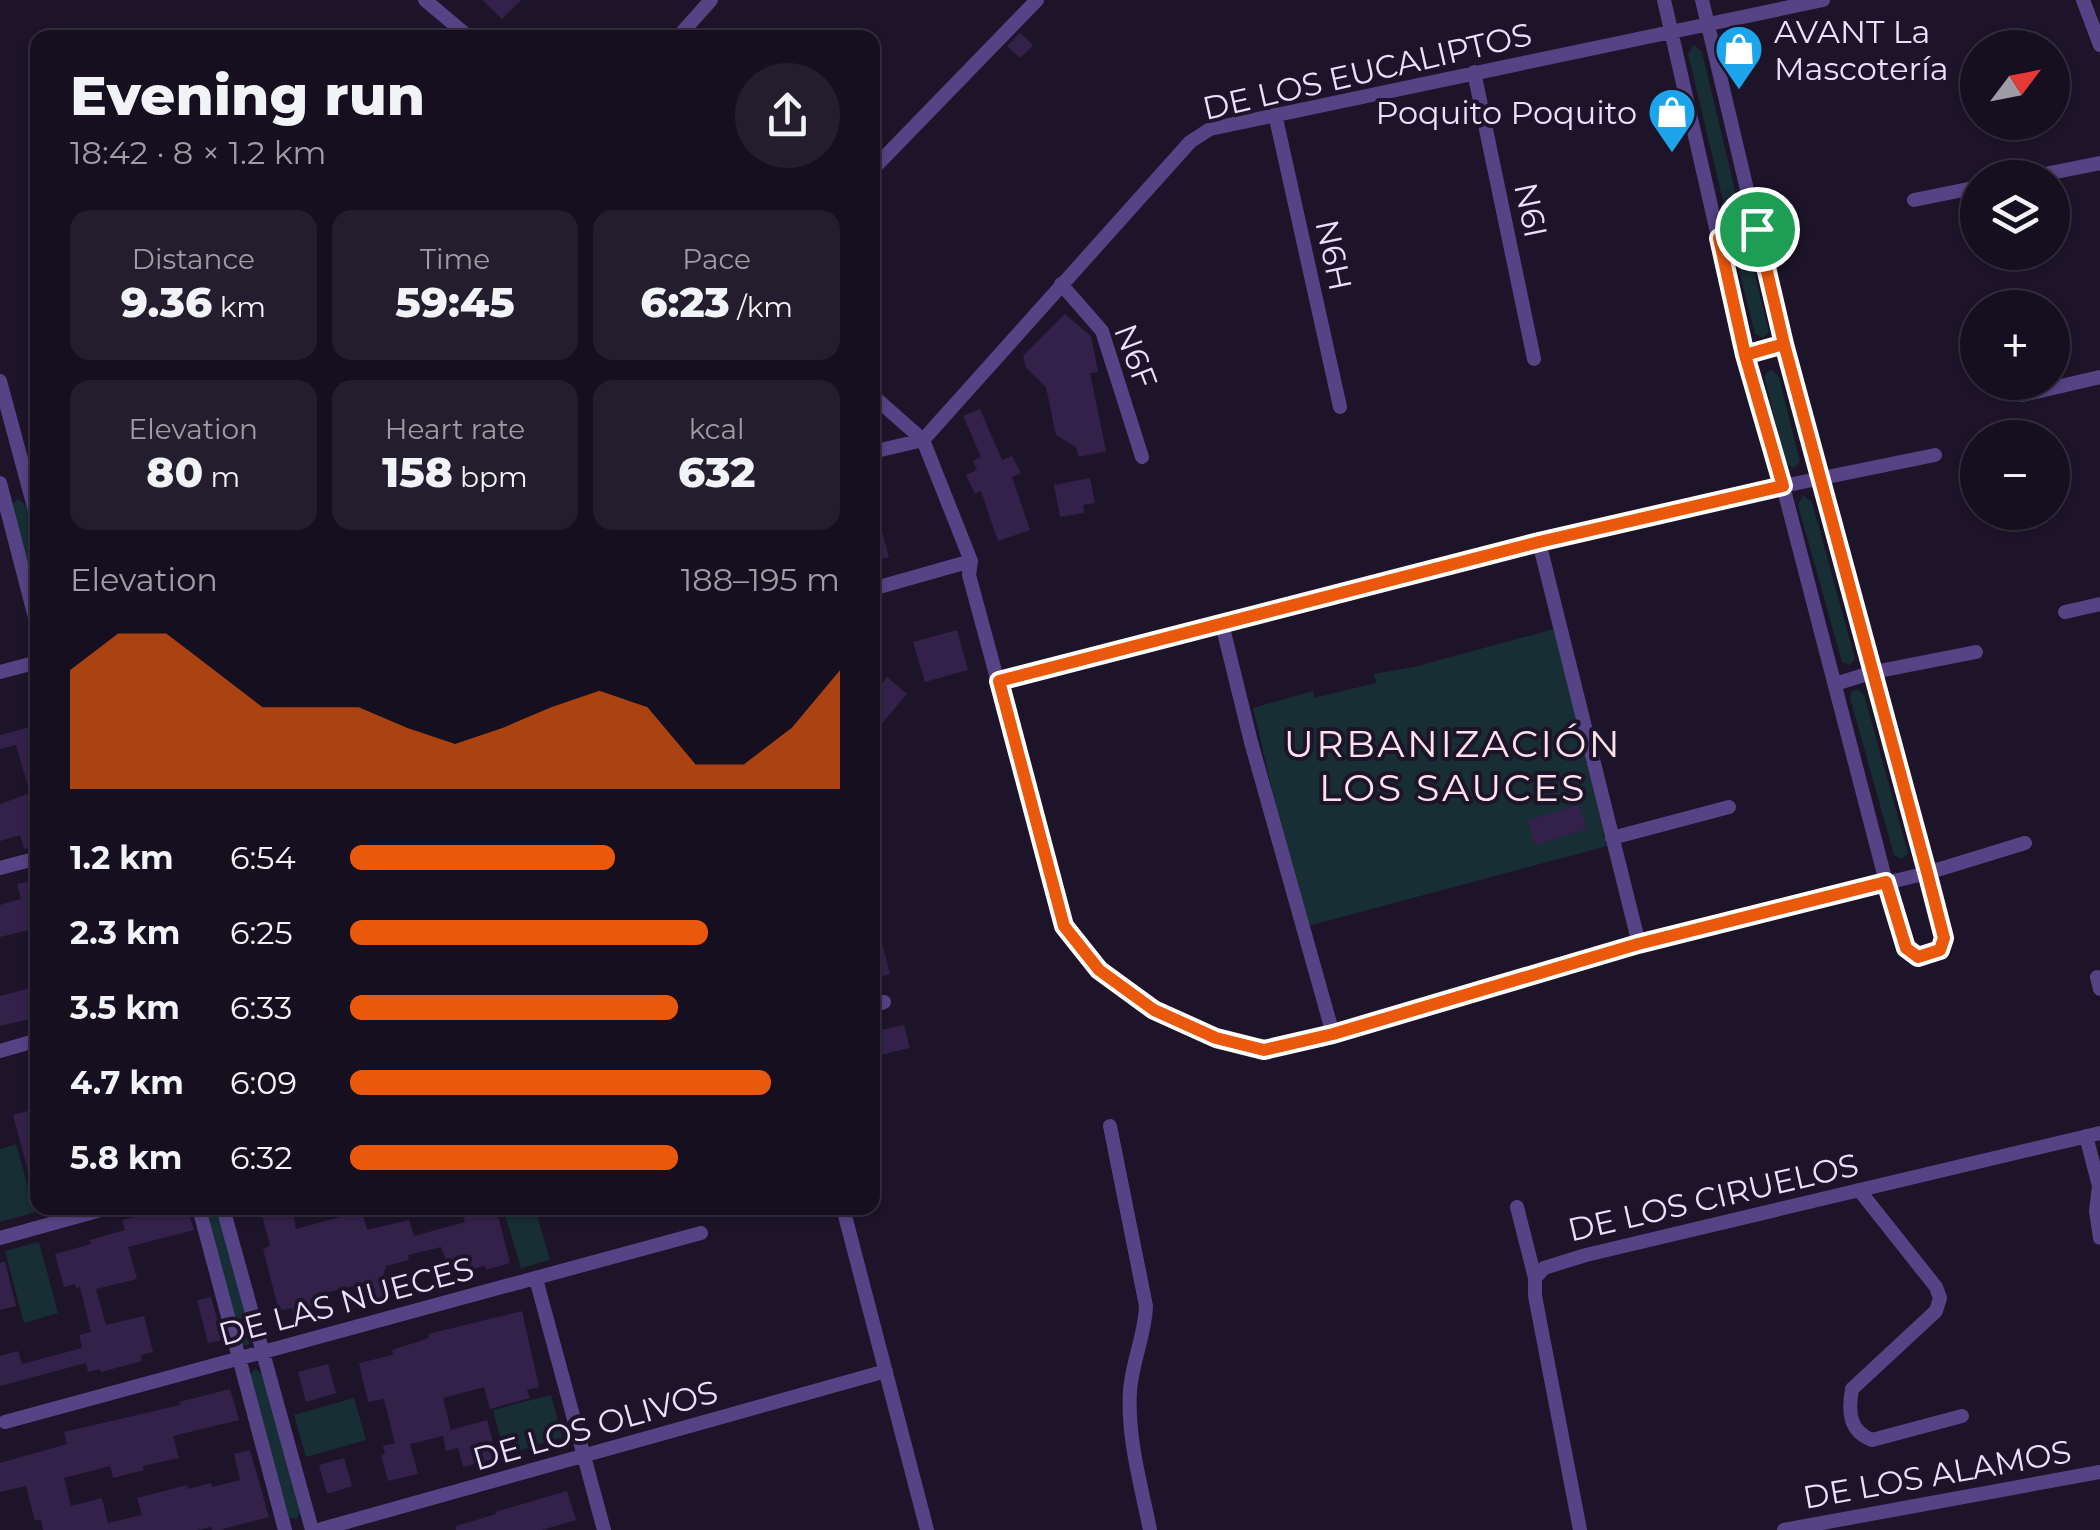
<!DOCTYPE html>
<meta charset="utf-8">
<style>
:root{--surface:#160f20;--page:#231d2d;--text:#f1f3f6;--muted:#9e9ca5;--line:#352f3e;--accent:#ea580c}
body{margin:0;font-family:Montserrat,sans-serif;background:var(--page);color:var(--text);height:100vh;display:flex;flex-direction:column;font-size:38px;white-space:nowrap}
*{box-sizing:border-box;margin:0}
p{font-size:32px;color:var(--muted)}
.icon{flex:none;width:55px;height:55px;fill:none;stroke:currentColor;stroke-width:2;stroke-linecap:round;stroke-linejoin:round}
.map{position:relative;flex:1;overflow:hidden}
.panel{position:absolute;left:30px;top:30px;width:850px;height:1185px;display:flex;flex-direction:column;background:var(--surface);border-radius:20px;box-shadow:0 2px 8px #0004,0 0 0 2px var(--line)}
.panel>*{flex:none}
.needle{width:65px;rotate:58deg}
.buttons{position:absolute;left:1960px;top:30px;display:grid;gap:20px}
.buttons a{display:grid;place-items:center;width:110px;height:110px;border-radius:50%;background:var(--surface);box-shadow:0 2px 8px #0004,0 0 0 2px var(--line);font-size:50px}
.pin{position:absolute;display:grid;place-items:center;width:85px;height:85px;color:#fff;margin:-42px;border:5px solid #fff;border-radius:50%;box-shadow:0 2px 10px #0007}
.round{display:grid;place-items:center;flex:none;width:105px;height:105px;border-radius:52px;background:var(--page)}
.headline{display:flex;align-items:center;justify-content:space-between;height:170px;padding:0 40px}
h1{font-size:55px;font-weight:800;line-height:75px}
.metrics{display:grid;grid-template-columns:repeat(3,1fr);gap:15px;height:170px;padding:10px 40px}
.metrics div{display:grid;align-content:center;border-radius:20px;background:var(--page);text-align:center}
.metrics b{font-size:42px;font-weight:800}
.metrics small{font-size:28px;font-weight:400}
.metrics p{font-size:28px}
.chart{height:280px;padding:20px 40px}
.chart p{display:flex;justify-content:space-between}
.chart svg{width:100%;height:180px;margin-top:10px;fill:var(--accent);opacity:.7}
ul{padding:0 40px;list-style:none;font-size:32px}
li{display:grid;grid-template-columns:160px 120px 1fr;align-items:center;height:75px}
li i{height:25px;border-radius:12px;background:var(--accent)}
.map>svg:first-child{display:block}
.green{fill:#172e34}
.building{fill:#332149}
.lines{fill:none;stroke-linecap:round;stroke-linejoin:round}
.minor{stroke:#554385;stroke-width:14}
.route-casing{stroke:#fff;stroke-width:20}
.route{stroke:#ea580c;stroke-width:12}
.labels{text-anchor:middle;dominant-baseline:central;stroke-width:8;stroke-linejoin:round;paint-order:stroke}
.poi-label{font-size:32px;fill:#eae0fc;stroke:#1d142a;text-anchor:start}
.street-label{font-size:32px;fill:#eae0fc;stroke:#1d142a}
.quarter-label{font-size:38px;letter-spacing:2.5px;fill:#fce2ec;stroke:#1d142a}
</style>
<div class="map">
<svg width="2100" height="1530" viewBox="0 0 2100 1530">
<rect width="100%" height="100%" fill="#1d142a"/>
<!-- green -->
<path class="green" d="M1694,45L1702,52L1740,211L1733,217L1726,213L1688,54Z
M1740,240L1748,247L1769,332L1763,338L1755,334L1734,250Z
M1772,370L1779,377L1800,462L1794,468L1786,464L1765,380L1766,373Z
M1803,495L1812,502L1855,659L1849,665L1842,662L1798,505Z
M18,499C41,510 37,581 37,605L12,505Z
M1554,629L1607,846L1304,927L1253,708L1313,691L1314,698L1376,683L1374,674L1414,667Z
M1858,689L1864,695L1908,853L1902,859L1894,855L1850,698L1852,691Z
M16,1144L35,1212L0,1222V1149Z
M203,1208H218L252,1340L248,1345H241Z
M503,1208H535L550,1260L521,1268Z
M39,1242L58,1313L24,1323L5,1251Z
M256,1369L263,1376L300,1513L297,1519L289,1518L248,1376Z
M551,1395L562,1437L505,1455L493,1410Z
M354,1398L366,1440L306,1457L294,1415Z"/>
<!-- building -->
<path class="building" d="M482,0H521L502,19Z
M1020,33L1033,45L1020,58L1007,46Z
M1065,314L1091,336L1098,372L1090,373L1106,451L1079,457L1076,447L1056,435L1046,387L1026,368L1023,356Z
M980,409L1002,460L1012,456L1021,473L1012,477L1030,530L998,541L981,491L975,494L966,475L977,470L973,461L981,457L963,416Z
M1090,478L1095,503L1083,505L1084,513L1060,517L1054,485Z
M877,513L889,557L872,561V514Z
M957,630L968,670L925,682L913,642Z
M887,677L907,694L872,735V695Z
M38,725V845L24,849L20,835L0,841V804L30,793L16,745L0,749V735Z
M1579,805L1587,829L1535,845L1528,820Z
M31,881L38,908V928L0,937V905L21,899L17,884Z
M872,927H878L890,974L872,979Z
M38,986V1017L0,1026V996Z
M904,1025L910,1048L872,1057V1032Z
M38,1108V1188L33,1189L13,1115Z
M170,1208H187L194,1230L128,1247L137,1279L96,1289L106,1325L144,1316L153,1352L141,1355L142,1361L101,1372L100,1369L88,1372L86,1363L0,1386V1356L18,1351L22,1364L82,1348L79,1335L91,1332L80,1287L76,1288L75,1284L64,1287L55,1254L91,1244L90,1240L125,1230L122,1220Z
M260,1208H292L296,1229L362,1211L367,1230L409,1220L414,1236L465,1222L461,1208H496L510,1263L486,1270L485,1266L458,1273L457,1269L450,1271L441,1247L408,1255L409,1260L386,1266L383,1277L388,1296L358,1304L353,1286L317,1295L319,1302L313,1303L314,1309L293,1314L292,1308L279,1311L263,1249L270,1245Z
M5,1262L16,1306L0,1310V1263Z
M211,1297L223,1340L208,1343L197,1300Z
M522,1311L539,1387L527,1390L530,1398L490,1409L484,1387L443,1398L451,1430L487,1420L497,1458L463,1467L458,1448L446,1451L443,1436L410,1444L418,1474L388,1481L381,1455L385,1454L383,1446L395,1443L384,1399L368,1402L359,1363L393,1355L392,1350L429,1338L428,1334Z
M328,1364L336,1393L306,1402L298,1372Z
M230,1389L239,1420L173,1436L179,1458L143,1466L144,1470L113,1478L110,1466L64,1478L71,1506L102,1498L108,1523L142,1515L137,1498L187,1485L188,1489L211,1483L212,1487L240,1480L234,1454L250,1450L269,1517L219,1530H212L211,1527L197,1530H43L41,1519L35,1521L26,1486L0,1492V1463L67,1444L64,1432L180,1405L179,1402Z
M344,1458L352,1486L327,1494L319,1465Z
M567,1491L576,1520L542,1530H456V1526L496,1514L495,1512Z"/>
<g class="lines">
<!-- minor -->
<path class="minor" d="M425,0L470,38
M1664,0L1745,355L1783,486L1886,882L1906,947L1919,957L1939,950L1944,938L1786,354L1702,0
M2083,0L2100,45
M677,38L711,0
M1474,72L1534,359
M1275,114L1340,407
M872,170L1037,0
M2025,178L2100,163
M1914,200L1978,187
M1719,237L1757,229
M1061,284L1102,331L1142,457
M1745,355L1785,343
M0,381L38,522
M872,395L923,440L971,561L969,575L1064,926L1099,970L1154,1010L1215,1038L1264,1050L1333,1034L1639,944L1927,873L2025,843
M2022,395L2100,377
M872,452L923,440L1190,142L1210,129L1823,0
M0,483L38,629
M1539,542L1639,944
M872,589L971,561
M2065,612L2100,604
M1222,624L1251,742L1333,1034
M0,672L38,662
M999,681L1539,542L1783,486L1935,455
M1835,684L1874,672L1976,652
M1612,838L1729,807
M0,868L38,858
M2097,977L2100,989
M872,1006L884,1002
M0,1051L38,1040
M1110,1126L1146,1306C1145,1335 1132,1362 1130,1391C1127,1437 1141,1485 1150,1530
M2086,1136L2099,1186L2096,1211L2100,1238
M1859,1190L1936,1287L1940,1298L1936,1311L1852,1389C1848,1412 1849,1431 1872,1440L1962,1416
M1517,1207L1535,1278
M199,1208L285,1530
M223,1208L312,1530
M843,1208L927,1530
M0,1238L108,1208
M536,1279L604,1530
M5,1422L701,1233
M318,1530L886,1371
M1580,1530L1535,1296V1278L1544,1268L1586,1255L2100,1133
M1784,1530L2100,1472"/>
</g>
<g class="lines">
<!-- route casing -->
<g class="route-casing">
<path id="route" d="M1757,229L1784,344L1745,355L1783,486L1539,542L999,681L1064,926L1099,970L1154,1010L1216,1038L1264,1050L1333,1034L1638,944L1886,882L1906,948L1918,957L1940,950L1944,938L1927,872L1784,344L1745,355L1719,238L1757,229"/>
</g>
<!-- route -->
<use href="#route" class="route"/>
</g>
<!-- icons -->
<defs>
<g id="shop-pin" transform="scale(2.5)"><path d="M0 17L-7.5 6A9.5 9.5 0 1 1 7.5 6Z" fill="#1da5eb" stroke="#1d142a"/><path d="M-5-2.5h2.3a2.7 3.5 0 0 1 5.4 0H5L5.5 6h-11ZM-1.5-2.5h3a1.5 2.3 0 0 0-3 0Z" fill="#fff"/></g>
</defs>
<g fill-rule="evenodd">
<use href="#shop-pin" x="1739" y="49"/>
<use href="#shop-pin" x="1672" y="112"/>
</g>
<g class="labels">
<!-- poi labels -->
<g class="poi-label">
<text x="1774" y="31">AVANT La<tspan x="1774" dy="37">Mascotería</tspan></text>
<text x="1637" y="112" text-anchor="end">Poquito Poquito</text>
</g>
<!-- street labels -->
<g class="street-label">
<text transform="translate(1367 71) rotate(-13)">DE LOS EUCALIPTOS</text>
<text transform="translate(1531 210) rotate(78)">N6I</text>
<text transform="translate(1334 255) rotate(78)">N6H</text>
<text transform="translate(1136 356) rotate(69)">N6F</text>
<text transform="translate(1713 1197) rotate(-13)">DE LOS CIRUELOS</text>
<text transform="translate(346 1301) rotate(-15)">DE LAS NUECES</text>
<text transform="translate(595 1425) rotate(-16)">DE LOS OLIVOS</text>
<text transform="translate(1937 1474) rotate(-10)">DE LOS ALAMOS</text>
</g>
<!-- quarter labels -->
<g class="quarter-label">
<text x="1453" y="743">URBANIZACIÓN<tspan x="1453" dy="44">LOS SAUCES</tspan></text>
</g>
</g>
</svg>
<div class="buttons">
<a><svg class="needle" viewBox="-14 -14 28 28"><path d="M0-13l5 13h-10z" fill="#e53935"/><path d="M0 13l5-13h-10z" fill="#9e9ca5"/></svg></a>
<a><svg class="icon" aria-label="layers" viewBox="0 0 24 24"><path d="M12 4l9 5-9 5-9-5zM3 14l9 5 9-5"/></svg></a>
<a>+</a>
<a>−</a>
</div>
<div class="pin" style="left:1757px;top:229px;background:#1e9e55"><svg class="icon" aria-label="arrive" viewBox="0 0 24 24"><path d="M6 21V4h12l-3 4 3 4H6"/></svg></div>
<section class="panel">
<div class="headline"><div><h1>Evening run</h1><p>18:42 · 8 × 1.2 km</p></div><a class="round"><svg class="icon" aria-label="share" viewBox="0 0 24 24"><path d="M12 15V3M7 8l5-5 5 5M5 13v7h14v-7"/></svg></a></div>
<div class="metrics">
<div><p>Distance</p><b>9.36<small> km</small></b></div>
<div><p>Time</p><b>59:45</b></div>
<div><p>Pace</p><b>6:23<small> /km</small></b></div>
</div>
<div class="metrics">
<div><p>Elevation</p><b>80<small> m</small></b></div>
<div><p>Heart rate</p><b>158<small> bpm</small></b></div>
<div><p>kcal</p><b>632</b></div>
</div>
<div class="chart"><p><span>Elevation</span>188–195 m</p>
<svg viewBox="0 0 160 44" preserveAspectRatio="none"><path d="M0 44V15L10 6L20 6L30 15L40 24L50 24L60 24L70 29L80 33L90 29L100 24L110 20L120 24L130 38L140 38L150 29L160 15V44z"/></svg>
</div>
<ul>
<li><b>1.2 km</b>6:54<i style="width:54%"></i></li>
<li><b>2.3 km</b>6:25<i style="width:73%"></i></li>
<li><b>3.5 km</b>6:33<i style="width:67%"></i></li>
<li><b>4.7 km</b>6:09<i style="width:86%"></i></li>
<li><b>5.8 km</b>6:32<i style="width:67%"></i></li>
</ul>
</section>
</div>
